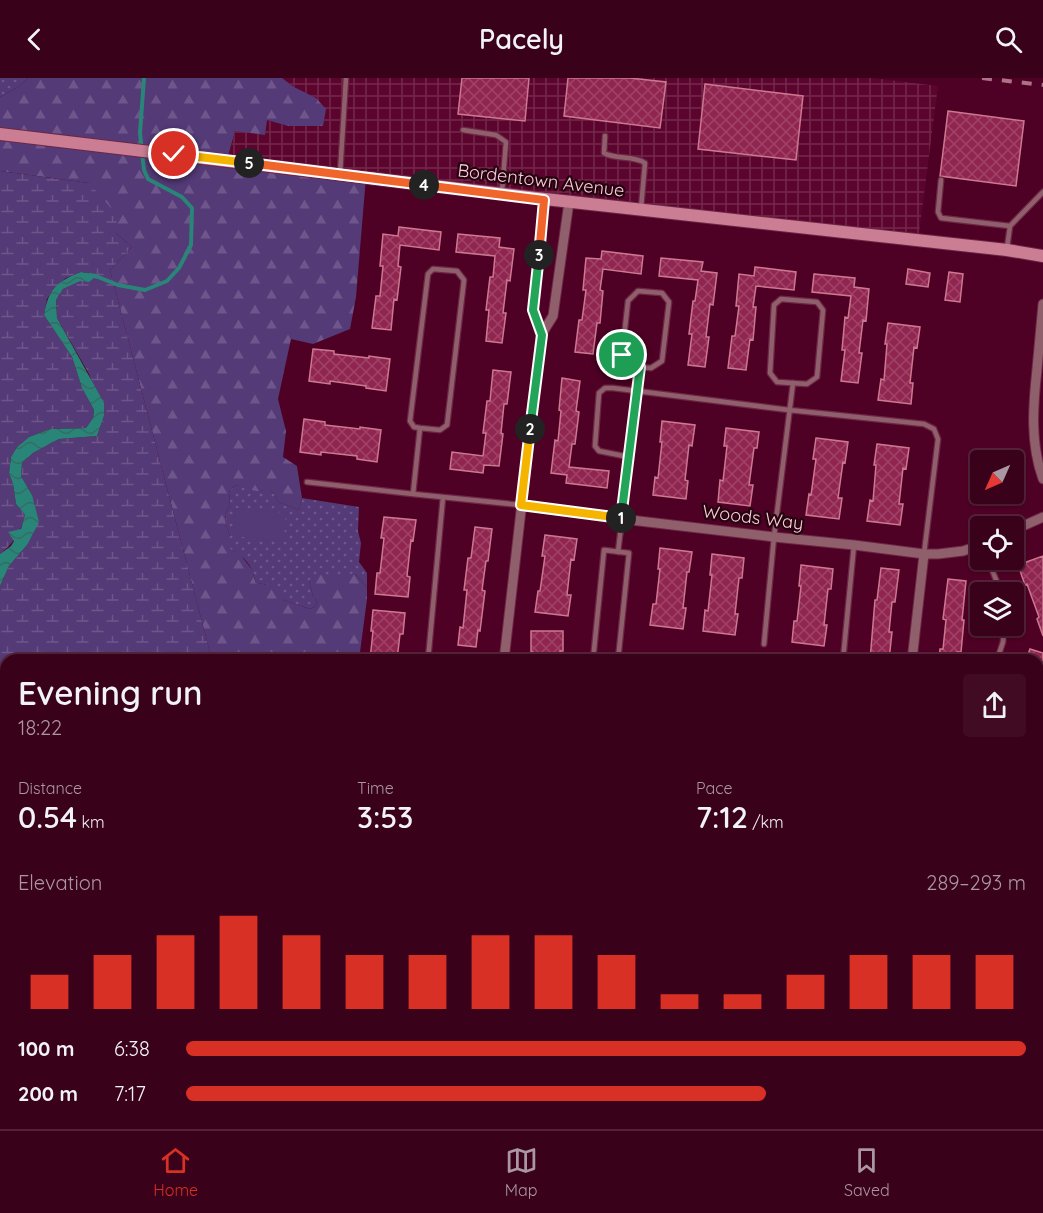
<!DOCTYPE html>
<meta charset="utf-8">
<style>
:root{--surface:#3a011b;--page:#410b24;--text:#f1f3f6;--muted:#ab97a3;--line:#54233a;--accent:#d93025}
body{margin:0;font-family:Quicksand,sans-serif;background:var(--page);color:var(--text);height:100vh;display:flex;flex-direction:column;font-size:22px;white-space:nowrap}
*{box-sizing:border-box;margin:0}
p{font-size:20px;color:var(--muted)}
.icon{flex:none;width:33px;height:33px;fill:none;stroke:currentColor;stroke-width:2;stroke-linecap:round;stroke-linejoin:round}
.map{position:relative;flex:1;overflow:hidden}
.sheet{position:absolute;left:0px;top:576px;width:1044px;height:476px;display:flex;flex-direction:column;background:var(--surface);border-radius:18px 18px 0 0;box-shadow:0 2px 4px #0004,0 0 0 2px var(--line)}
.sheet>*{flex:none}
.needle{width:39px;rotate:225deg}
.controls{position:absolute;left:970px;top:372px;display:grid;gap:12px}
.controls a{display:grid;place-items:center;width:54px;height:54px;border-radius:6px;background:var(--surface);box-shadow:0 2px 4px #0004,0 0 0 2px var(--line);font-size:30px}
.pin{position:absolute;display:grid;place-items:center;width:51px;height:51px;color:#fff;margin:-26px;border:3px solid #fff;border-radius:50%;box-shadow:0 2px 6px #0007}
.km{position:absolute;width:30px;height:30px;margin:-15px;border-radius:50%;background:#222;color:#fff;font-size:16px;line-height:30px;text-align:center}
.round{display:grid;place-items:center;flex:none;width:63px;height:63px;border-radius:6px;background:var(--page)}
.overview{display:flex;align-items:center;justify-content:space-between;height:102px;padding:0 18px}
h1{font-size:33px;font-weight:600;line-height:45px}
.stats{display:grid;grid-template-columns:repeat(3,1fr);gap:9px;height:102px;padding:6px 18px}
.stats div{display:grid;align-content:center}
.stats b{font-size:30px;font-weight:600}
.stats small{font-size:16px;font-weight:400}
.stats p{font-size:16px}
.chart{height:168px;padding:12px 18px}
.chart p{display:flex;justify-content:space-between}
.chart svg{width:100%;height:108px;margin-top:6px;stroke:var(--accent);stroke-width:6}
ul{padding:0 18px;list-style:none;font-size:20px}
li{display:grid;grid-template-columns:96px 72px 1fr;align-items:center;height:45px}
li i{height:15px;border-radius:8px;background:var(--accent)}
header{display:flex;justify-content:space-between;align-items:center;height:78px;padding:0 18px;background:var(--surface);font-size:27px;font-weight:600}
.menu{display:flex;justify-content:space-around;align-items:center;height:84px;border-top:2px solid var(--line);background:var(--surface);font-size:16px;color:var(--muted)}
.menu a{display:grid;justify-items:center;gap:3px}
.menu .current{color:var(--accent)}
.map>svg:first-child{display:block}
.industrial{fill:url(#industrial-grid)}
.grass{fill:url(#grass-dots)}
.forest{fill:url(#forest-firs)}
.wetland{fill:url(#wetland-marsh)}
.garden{fill:#543a77}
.water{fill:url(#water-waves)}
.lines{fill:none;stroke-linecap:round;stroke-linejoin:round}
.stream{stroke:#298578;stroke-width:4}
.building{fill:url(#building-cross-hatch);stroke:#cd7891;stroke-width:1.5}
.lane-casing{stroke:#6d2645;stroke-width:7}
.street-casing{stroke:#6d2645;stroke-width:11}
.secondary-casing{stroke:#6d2645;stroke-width:14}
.lane{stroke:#8f5f6c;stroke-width:4.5}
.street{stroke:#8f5f6c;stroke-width:9}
.secondary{stroke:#ca7d93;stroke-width:12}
.rail{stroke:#ae7187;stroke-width:4;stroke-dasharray:10 10;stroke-linecap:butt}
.split-1-casing{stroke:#fff;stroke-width:12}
.split-2-casing{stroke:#fff;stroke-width:12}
.split-3-casing{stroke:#fff;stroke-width:12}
.split-4-casing{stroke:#fff;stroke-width:12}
.split-5-casing{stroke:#fff;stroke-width:12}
.split-6-casing{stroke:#fff;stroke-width:12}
.split-1{stroke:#22a559;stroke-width:8}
.split-2{stroke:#f5b400;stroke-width:8}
.split-3{stroke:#22a559;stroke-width:8}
.split-4{stroke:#f0652b;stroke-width:8}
.split-5{stroke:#f0652b;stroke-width:8}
.split-6{stroke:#f5b400;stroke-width:8}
.labels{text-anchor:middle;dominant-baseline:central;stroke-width:4.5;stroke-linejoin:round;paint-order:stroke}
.street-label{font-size:18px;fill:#fccdd9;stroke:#23040f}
</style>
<header><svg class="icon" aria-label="back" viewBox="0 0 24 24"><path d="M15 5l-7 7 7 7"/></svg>Pacely<svg class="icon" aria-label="search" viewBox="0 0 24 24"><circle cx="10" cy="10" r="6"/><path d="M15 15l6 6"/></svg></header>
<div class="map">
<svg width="1043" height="1051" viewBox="0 0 1043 1051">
<defs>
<pattern id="industrial-grid" width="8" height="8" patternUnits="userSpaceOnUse" patternTransform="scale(1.5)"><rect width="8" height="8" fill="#5b042d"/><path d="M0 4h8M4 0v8" fill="none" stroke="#73274b"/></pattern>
<pattern id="grass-dots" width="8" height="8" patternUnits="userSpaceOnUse" patternTransform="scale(1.5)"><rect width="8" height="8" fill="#543a77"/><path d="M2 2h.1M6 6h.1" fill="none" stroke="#6e558a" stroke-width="1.8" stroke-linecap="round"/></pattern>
<pattern id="forest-firs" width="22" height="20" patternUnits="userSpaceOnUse" patternTransform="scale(1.5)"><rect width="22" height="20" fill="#543a77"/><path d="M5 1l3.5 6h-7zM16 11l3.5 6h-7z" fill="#6e558a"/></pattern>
<pattern id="wetland-marsh" width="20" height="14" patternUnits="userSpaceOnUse" patternTransform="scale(1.5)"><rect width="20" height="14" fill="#543a77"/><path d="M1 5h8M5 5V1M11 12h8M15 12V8" fill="none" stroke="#6e558a"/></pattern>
<pattern id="water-waves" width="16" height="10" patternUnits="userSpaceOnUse" patternTransform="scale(1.5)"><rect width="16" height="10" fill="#298578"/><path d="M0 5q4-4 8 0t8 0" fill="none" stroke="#356c65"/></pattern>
<pattern id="building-cross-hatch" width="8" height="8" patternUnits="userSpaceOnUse" patternTransform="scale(1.5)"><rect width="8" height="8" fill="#90254f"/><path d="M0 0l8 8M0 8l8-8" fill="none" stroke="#a04368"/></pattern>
</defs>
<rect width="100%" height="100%" fill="#4e0124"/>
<!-- industrial -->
<path class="industrial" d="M282,0H873L938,8L918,163L227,83L235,53L266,42L288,48L323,47L315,20L294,9Z"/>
<!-- grass -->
<path class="grass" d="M0,0H28L20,8L0,19Z
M241,407L257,413L268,412L274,415L278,424L299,432L302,420L359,429L358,453L361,465L359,484L367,495V509L355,496L309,503L313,518L317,523L316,528L310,531L283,522L269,507L256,505C255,502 254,499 253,495C250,484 240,476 230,471V458L226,447L225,436L230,427L229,414L234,408Z"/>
<!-- forest -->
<path class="forest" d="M28,0H282L294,9L316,20L326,31L323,48H288L267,42L265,57L235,53L227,82L366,99L356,219L350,251L313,266L291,261L278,321L286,353L283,379L297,388L302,420L299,432L278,424L274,415C268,412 265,413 259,413C249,413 245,406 234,408L229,414L230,427L225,436L226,447L230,458V471L240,476L253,493L254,500L256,505L269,507L277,510L283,522L310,531L316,528L317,523L313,518L309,503L315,497L355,496L367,509V521L359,582H212L110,192L132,169L116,155L89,105L0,93V19L20,8Z
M0,918L1,922L6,926V1046H103L106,1051H0Z
M378,1046H502L495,1051H380Z"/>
<!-- wetland -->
<path class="wetland" d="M0,93L89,105L117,137L116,155L132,169L110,192L212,582H6V657L0,650V508L9,488L27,467L32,417L21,398L22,385L33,375L59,361L97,358L104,338L89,296L57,240L56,222L63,211L93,196L81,194L66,200L54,210L47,221L44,237L72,279L82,310L94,332L93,340L86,350L50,351L29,359L17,369L11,379L9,395L13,406L16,426L25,437C21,454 14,465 0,476Z
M0,766L6,771V926L0,922Z
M137,1046H219L210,1051H142Z
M235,1046H378L380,1051H247Z"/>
<!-- garden -->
<path class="garden" d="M236,430L286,435L284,463L234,458Z
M1038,1021L1043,1023V1051H1006L1008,1046H1038Z"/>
<!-- water -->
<path class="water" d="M81,194L93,196L94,200L89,204L80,203L63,211L56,222L57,240L104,325V338L97,358L59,361L33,375L22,385L21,398L32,417L39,444L27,467L9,488L0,508V476L11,468L14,463L8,454L21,451L25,437L16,426L13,406L9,395L11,379L17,369L29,359L50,351L86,350L93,340L94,332L82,310L72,279L44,237C49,210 56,204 81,194Z
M0,650L6,657V661L3,663L6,671V771L0,766Z
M112,1046H137L142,1051H115Z
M219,1046H235L247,1051H210Z"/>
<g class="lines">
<!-- stream -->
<path class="stream" d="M90,197L98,199L118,207L145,212L167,203L179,190L191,167L192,130L182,119L148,101L144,92L140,55L144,0"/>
</g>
<!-- building -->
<path class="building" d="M462,0H529L525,43L458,36Z
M568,0H630L666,4L660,50L564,38Z
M705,6L803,18L796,82L698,71Z
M948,33L1024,43L1016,108L940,98Z
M399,149L441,154L439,172L400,167L398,188L401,189L397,222L394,221L391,252L372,250L376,218H380L383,188H380L383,156L398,158Z
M458,156L500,160L499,169L514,171L510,203L507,202L503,235H506L502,265L486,263L489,232H486L490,199H493L495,178L456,174Z
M602,173L643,178L641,196L603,191L600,212L603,213L600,245H597L593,276L575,274L579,242H582L586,212H583L586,180L601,181Z
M661,180L703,184L701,193L717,195L713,227L710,226L706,259H709L705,289L688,287L692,256H689L693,223H695L698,202L659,198Z
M755,189L796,194L794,212L756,208L753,229H756L753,262L750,261L746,292L728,290L732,258H735L739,228H736L739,196L754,198Z
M908,191L930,195L928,209L906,206Z
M949,194L963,196L960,224L945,222Z
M814,196L855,200L854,209L869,211L866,243L863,242L859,275H862L858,305L841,303L845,272H842L845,239L848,240L851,218L812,214Z
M888,245L920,249L917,270L914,269L910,305H913L911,326L878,322L881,301L884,302L887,266H885Z
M313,271L334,273V276L369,280V278L390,281L386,313L366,310V308L330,303V306L309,303Z
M493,292L511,294L507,326H504L501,355L503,356L499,388L484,387L483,395L450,391L452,374L483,378L486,355H483L487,323H490Z
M562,300L580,303L576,333L579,334L575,366H572L569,389L609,393L607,410L566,405L567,397L551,395L555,362L558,363L561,333L559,332Z
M304,341L325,344V347L360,351V349L381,352L377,384L357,381V378L321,374V377L300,374Z
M662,343L695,347L692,368L689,367L685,402L688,403L686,421L653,417L655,399L658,400L662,364H660Z
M726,350L759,354L757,370H754L749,407H753L750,428L718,424L720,402L723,403L727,368H724Z
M816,360L848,364L845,385L843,384L838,420H842L839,441L806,437L809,416L811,417L816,381H813Z
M877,366L909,370L906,391L903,390L899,426H903L900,447L867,443L870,422L873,423L876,387H874Z
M384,439L416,442L413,463L411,462L407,498L410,499L408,519L375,516L377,495H380L384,460H381Z
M475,449L492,451L488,483H486L482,512L485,513L480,553L478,552L476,569L458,567L460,549L463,550L467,512H464L468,480H471Z
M545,457L577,461L574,482L571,481L567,517H571L568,538L535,534L538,513H540L545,478H542Z
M660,470L692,474L689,494H687L683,530H686L683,551L650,547L653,526H656L660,491H658Z
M712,476L744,480L742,500H739L735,536H738L735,557L703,553L705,532L708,533L712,497H710Z
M1043,478V558L1037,541L1039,539L1027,506L1025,507L1018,487Z
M801,487L833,491L831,511H828L824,547H827L824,568L792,564L794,543H797L801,508H799Z
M881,490L899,492L895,524H892L889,554H892L889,582H870L875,522H877Z
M948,501L966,503L962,542H964L961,574H957L956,582H939L940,571H943L946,542L943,541Z
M373,532L405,535L403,556H400L397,582H370L373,553H371Z
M531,553H563V573H560V582H533V574H531Z
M1030,571L1043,575V625L1040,634L1043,635L1038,650V582H1026Z
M546,1046H568L566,1047L569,1051H550Z
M687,1046L689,1048L692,1046H719L712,1051H681Z"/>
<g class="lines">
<!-- lane casing -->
<g class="lane-casing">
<path id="lane" d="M463,52L496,57L506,64L502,113
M605,58L604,75C616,82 633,77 645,85L641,130
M340,96L346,0
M941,102L938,134L941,140L1010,148L1007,170
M1010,148L1043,114
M638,213L662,215L669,224L662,283L651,290L630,288L622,277L628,223Z
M781,221L817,224L823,232L817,299L807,306L777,304L770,295L774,227Z
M629,379L599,373L595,368L599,315L605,310H613L789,332L924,346L934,351L938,361L924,476
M307,404L413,416L521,427
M413,416L420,350L414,349L410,343L428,196L433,191L457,193L464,202L447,347L440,352L420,350
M618,474L640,289
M988,482L1001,514
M764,566L774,459L793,305
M428,582L443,419
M593,582L604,472L629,475L618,582
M843,582L854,467
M997,582L1003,564L1004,548
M1038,736L1043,721
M1038,785L1043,786
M758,1051L765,1046"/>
</g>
<!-- street casing -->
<g class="street-casing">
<path id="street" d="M545,121L533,233L541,257L553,238L569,124
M1043,226C1041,248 1039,269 1037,291C1033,328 1030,365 1043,401
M521,427L622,441L774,459L854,467L924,476H938L963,473L981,467
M1014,452L1043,439
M504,582L541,257
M912,582L924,476
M1038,673L1043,674
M602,1046L607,1051
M638,1051L645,1046"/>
</g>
<!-- secondary casing -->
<g class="secondary-casing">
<path id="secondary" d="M0,56L545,121L1007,172L1043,178"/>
</g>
<!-- lane -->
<use href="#lane" class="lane"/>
<!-- street -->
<use href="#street" class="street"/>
<!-- secondary -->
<use href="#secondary" class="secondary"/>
<!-- rail -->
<path class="rail" d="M982,0L1043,7"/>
</g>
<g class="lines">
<!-- split-1 casing -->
<g class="split-1-casing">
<path id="split-1" d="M621,440L640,289L630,288L622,277"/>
</g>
<!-- split-2 casing -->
<g class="split-2-casing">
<path id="split-2" d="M530,351L521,427L621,440"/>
</g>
<!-- split-3 casing -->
<g class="split-3-casing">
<path id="split-3" d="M530,351L542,257L533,232L539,177"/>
</g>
<!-- split-4 casing -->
<g class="split-4-casing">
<path id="split-4" d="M424,107L544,122L539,177"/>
</g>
<!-- split-5 casing -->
<g class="split-5-casing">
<path id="split-5" d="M249,85L424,107"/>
</g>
<!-- split-6 casing -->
<g class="split-6-casing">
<path id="split-6" d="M174,76L249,85"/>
</g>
<!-- split-1 -->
<use href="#split-1" class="split-1"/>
<!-- split-2 -->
<use href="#split-2" class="split-2"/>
<!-- split-3 -->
<use href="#split-3" class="split-3"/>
<!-- split-4 -->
<use href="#split-4" class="split-4"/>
<!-- split-5 -->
<use href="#split-5" class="split-5"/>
<!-- split-6 -->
<use href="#split-6" class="split-6"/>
</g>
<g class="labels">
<!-- street labels -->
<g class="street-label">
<text transform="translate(541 102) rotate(7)">Bordentown Avenue</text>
<text transform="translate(753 439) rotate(7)">Woods Way</text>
</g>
</g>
</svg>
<div class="controls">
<a><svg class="needle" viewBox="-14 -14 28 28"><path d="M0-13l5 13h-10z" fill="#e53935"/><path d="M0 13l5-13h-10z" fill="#ab97a3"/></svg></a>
<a><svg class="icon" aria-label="locate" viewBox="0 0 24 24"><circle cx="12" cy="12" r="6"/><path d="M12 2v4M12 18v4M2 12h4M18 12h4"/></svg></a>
<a><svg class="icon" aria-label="layers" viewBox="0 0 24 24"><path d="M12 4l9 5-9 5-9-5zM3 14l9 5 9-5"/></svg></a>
</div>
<div class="pin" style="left:622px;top:277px;background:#1e9e55"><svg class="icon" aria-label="arrive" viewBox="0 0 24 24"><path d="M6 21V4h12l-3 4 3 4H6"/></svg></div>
<div class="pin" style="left:174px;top:76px;background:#d93025"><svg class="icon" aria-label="check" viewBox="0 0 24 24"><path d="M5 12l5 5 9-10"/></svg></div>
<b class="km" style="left:621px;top:440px">1</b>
<b class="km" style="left:530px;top:351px">2</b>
<b class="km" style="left:539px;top:177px">3</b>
<b class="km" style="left:424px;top:107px">4</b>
<b class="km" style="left:249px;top:85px">5</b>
<section class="sheet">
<div class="overview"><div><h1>Evening run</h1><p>18:22</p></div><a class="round"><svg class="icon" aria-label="share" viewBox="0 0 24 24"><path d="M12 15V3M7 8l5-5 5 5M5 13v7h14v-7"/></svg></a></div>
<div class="stats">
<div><p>Distance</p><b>0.54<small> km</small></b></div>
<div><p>Time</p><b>3:53</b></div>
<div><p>Pace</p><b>7:12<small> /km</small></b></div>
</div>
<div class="chart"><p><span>Elevation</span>289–293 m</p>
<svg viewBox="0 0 160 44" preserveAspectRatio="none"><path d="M5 44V30M15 44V22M25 44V14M35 44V6M45 44V14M55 44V22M65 44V22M75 44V14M85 44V14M95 44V22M105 44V38M115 44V38M125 44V30M135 44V22M145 44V22M155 44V22"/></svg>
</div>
<ul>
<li><b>100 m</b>6:38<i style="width:100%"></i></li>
<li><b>200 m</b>7:17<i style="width:69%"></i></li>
</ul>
</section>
</div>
<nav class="menu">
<a class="current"><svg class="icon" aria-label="home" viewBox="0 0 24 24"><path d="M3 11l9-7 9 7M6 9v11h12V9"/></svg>Home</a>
<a><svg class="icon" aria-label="map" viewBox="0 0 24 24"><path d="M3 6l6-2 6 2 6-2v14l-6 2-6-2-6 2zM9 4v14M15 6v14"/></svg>Map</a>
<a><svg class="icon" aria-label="saved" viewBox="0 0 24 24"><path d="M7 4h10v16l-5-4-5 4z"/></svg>Saved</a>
</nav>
